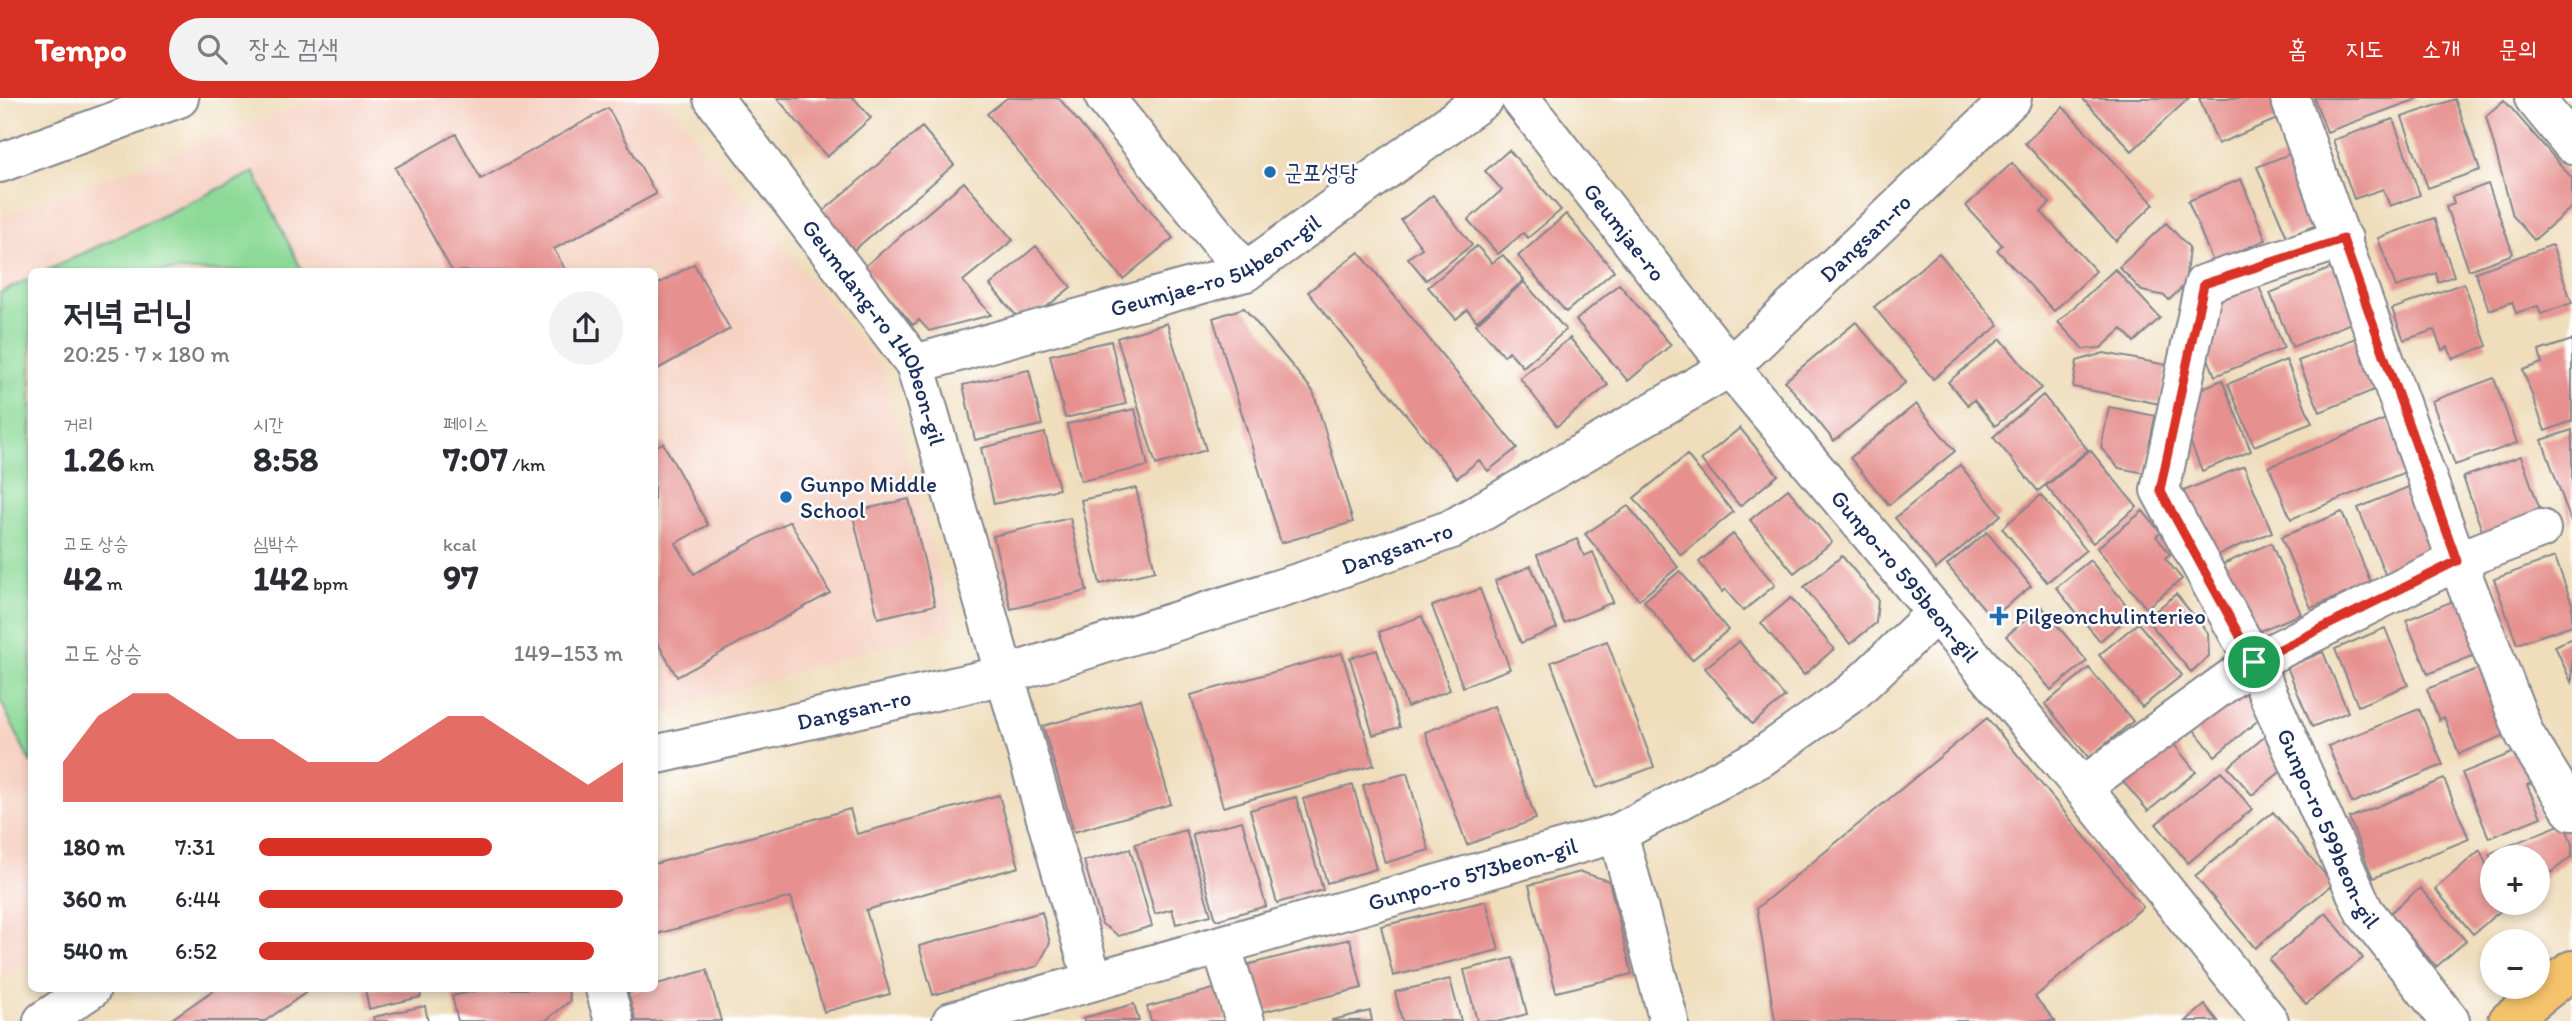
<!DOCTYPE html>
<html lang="ko">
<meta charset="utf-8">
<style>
:root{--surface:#fff;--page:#f2f2f3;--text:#2b2b33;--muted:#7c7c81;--accent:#d93025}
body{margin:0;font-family:Itim,"Poor Story",sans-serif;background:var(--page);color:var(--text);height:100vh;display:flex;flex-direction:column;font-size:26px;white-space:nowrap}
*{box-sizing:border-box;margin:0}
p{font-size:23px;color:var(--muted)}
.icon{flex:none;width:38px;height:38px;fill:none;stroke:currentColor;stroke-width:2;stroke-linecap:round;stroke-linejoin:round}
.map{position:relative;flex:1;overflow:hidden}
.sheet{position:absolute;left:28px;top:170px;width:630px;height:724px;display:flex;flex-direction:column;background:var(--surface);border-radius:10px;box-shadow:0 4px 10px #0003}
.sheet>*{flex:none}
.controls{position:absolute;left:2480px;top:747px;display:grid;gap:14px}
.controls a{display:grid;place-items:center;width:70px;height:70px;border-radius:50%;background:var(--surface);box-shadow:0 4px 10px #0003;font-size:35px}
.pin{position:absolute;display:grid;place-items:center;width:60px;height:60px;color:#fff;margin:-30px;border:4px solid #fff;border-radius:50%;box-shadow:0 2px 7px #0007}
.round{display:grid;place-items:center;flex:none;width:74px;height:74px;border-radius:37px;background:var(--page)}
.headline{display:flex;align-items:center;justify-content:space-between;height:119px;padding:0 35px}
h1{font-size:38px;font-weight:800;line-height:52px}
.metrics{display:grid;grid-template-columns:repeat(3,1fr);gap:10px;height:119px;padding:7px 35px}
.metrics div{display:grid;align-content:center}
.metrics b{font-size:35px;font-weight:800}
.metrics small{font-size:19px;font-weight:400}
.metrics p{font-size:19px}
.chart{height:196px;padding:14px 35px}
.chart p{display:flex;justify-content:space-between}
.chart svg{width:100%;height:126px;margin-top:7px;fill:var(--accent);opacity:.7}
ul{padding:0 35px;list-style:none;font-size:23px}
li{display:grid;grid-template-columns:112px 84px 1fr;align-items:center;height:52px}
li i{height:18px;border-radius:9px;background:var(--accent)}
header{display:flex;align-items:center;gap:42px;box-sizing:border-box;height:98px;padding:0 35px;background:var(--accent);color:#fff}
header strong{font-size:33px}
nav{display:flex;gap:38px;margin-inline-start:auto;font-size:24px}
.search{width:490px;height:63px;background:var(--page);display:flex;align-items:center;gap:18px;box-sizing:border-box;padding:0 24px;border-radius:38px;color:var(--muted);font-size:26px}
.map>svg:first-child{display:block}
.built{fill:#f6d2c3}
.pitch{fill:#8dda98;stroke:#54847b;stroke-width:2}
.building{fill:#e6918f}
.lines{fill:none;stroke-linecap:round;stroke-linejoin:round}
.minor-casing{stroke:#85868c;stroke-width:42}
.tertiary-casing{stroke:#85868c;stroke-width:42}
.primary-casing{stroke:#85868c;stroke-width:42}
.minor{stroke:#fff;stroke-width:38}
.tertiary{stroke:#fff;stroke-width:38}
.primary{stroke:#f4c26a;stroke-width:38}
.route-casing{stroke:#fff;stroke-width:14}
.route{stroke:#d93025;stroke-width:9}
.poi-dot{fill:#1f6fb2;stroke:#fff;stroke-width:2.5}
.labels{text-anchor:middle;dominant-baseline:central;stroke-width:5;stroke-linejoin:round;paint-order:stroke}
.poi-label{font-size:23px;fill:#1b2f5e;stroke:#fff;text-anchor:start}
.street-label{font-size:23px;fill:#1b2f5e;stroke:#fff}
</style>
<header>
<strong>Tempo</strong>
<div class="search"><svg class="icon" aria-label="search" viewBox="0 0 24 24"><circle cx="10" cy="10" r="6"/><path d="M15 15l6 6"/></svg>장소 검색</div>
<nav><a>홈</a><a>지도</a><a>소개</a><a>문의</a></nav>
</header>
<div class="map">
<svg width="2572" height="923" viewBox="0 0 2572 923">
<rect width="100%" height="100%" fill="#fff"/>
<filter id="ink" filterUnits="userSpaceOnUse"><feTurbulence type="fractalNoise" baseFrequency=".0143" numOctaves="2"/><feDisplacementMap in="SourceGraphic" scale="14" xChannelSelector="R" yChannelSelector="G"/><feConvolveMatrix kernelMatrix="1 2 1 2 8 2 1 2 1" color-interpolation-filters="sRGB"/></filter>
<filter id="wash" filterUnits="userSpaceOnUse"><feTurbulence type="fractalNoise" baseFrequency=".00686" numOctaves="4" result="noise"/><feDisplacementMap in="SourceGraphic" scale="28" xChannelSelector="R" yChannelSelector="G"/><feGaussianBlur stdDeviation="1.57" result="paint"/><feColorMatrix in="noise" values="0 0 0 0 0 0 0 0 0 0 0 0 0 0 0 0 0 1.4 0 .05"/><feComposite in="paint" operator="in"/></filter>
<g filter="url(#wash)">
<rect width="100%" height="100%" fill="#efddbb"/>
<!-- built -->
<path class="built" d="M321,0H664L881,269L955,529L655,615L654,173H32V863L6,880L0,870V119Z"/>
<!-- pitch -->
<path class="pitch" d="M254,74L302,173H46Z
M31,180V666L0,601V195Z"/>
<g id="blocks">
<!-- building -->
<path class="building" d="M777,0H854L871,20L827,59Z
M1007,0H1059L1173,140L1123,181L987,16Z
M2082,0H2189L2132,53Z
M2199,0H2282L2289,16L2218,46Z
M2314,0H2420L2327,34Z
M2455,1L2480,72L2428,90L2402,19Z
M2504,2L2572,80V109L2534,142L2513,118L2486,18Z
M2063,9L2154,106L2116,143L2025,45Z
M608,10L656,96L554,151L566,173H452L395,70L456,36L481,81Z
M2393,21L2420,97L2390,108L2383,91L2354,101L2333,42Z
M922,29L954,67L854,152L822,114Z
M1509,52L1561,112L1528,140L1523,135L1498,156L1468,122L1502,92L1485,73Z
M2299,52L2329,122L2287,139L2257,69Z
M2012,65L2050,105L2041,114L2096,173L2054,213L1997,152L2002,147L1966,108Z
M2241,81L2266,142L2213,164L2188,103Z
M964,84L1013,142L963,183L991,217L929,233L919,222L913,227L864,169Z
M2488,86L2513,156L2469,172L2446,109L2454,106L2452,99Z
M1433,97L1472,147L1426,182L1408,160L1422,150L1401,122Z
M1566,116L1614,173L1566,214L1518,158Z
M2434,120L2454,178L2438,184L2436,175L2396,189L2378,140Z
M2166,125L2189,149L2186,178L2190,182L2169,202L2165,198L2142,193L2119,169Z
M2552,147L2572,205L2541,216L2538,208L2516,215L2512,204L2489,212L2475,174Z
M1036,148L1071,189L1024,227L990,187Z
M1477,148L1492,165L1503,157L1524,182L1477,223L1467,212L1456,221L1428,189Z
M1359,154L1517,350L1488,373L1479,362L1457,380L1308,194Z
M1939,155L1999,227L1933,281L1874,209Z
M694,166L730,231L654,273V188Z
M2334,169L2356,223L2292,249L2270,195Z
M2115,171L2160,220L2134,244L2122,231L2101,250L2083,251L2058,224Z
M1524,184L1566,232L1523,269L1509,253L1504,258L1476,226Z
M2464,185L2487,248L2453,261L2448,249L2442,252L2434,232L2404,242L2392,211Z
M1619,186L1671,247L1628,283L1576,222Z
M2258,186L2284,250L2215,278L2206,255L2213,204Z
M1244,210L1313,293L1353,424L1281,445L1213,220Z
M1856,224L1906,284L1834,343L1785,283Z
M1167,225L1206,352L1156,367L1117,240Z
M2368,235L2389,286L2320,314L2298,263Z
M1570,240L1608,287L1557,328L1520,280Z
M2001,241L2041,290L1995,328L1974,302L1968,307L1948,284Z
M2572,242V323L2545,333L2523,272L2542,265L2539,253Z
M1111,243L1126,306L1065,320L1050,257Z
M2104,255L2167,267L2160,306L2073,289L2077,263Z
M2286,262L2312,325L2254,348L2228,286Z
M1029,272L1042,327L975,342L963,287Z
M2494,280L2517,345L2455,367L2432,303Z
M2222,282L2251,353L2202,373L2182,322L2188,296Z
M2043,297L2088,352L2038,393L1993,339Z
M1916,306L1955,353L1889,407L1850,360Z
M2109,309L2156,318L2145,375L2119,370L2101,350Z
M1135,311L1148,368L1081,383L1067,326Z
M2388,320L2410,372L2291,421L2269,369Z
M1740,330L1778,377L1740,408L1701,362Z
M2572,332V426L2542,342Z
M1045,335L1059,391L994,406L981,350Z
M663,345L708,427L676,445L694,476L790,423L830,495L677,579L654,539V349Z
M2090,352L2137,409L2093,445L2046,388Z
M1687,357L1733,414L1681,457L1634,400Z
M2521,358L2544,423L2486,444L2463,379Z
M1960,367L2001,417L1936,471L1895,420Z
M2244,368L2272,434L2208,461L2181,394Z
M2420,384L2447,448L2428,455L2431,462L2387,481L2358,410Z
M1136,390L1155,473L1100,486L1081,402Z
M1788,391L1832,444L1794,475L1750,422Z
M2041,397L2086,452L2047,484L2002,430Z
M909,401L935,507L878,520L852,414Z
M1628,408L1678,469L1639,502L1585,436Z
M2143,413L2161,435L2156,438L2170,456L2165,460L2182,481L2146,510L2097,450Z
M2342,414L2371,485L2311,510L2281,439Z
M1070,420L1087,493L1011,511L993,438Z
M1987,434L2031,488L1992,520L1947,467Z
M1733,436L1775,487L1743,513L1725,491L1722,494L1699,464Z
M1577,441L1584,458L1593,454L1613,504L1564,525L1537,457Z
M2271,445L2301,516L2247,538L2218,468Z
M1842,458L1878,501L1876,525L1850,546L1804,489Z
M2555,459L2572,506V527L2517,546L2494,481Z
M2090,462L2133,515L2100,543L2056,490Z
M1531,468L1557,530L1521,545L1495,483Z
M1680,473L1728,532L1692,562L1644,503Z
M1480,491L1510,571L1463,589L1432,508Z
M2176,496L2208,535L2209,558L2191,574L2146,521Z
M2463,499L2485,553L2428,576L2406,522Z
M1791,500L1834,551L1804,577L1761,525Z
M2042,509L2087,563L2051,592L2006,538Z
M1422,518L1450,592L1407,609L1379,534Z
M2138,525L2182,577L2142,609L2099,557Z
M2385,530L2408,587L2358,608L2335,551Z
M2572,540V586L2555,548Z
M1607,543L1654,669L1597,690L1551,564Z
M1739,543L1785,599L1752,626L1705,570Z
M1377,552L1400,629L1373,637L1350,560Z
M2323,554L2348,614L2312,629L2287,569Z
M1342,555L1374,667L1223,709L1191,597Z
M2492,565L2520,631L2459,656L2444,619L2439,622L2427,591Z
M2089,570L2133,623L2089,660L2045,606Z
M2242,586L2267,615L2215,658L2191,628Z
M1141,601L1171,706L1074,734L1043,628Z
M1494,608L1536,721L1467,747L1425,634Z
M2419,611L2443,667L2352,705L2328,648Z
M1987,620L2143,809L2035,899L2055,923H1775L1757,810Z
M2268,636L2291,665L2252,697L2228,669Z
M2169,640L2196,674L2148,713L2120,680Z
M2527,649L2541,681L2527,687L2541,719L2489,740L2462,675Z
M2221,673L2252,711L2188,765L2156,726Z
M1407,675L1429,752L1385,765L1363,687Z
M2444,681L2469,741L2373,780L2349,720Z
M1353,687L1376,771L1327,785L1303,701Z
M999,697L1019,769L866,812L890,896L824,914L791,799L657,836L654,826V766L850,711L857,736Z
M1296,699L1323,792L1277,805L1250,712Z
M2273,714L2333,786L2255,850L2195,778Z
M1242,723L1266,808L1216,822L1192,736Z
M2564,725L2572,746V758L2538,785V760H2491L2489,756Z
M1186,732L1211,817L1176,826L1172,811L1155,816L1135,746Z
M1130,751L1152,828L1119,838L1102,826L1084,763Z
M2480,752L2492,780V805H2502L2504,810L2473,836L2435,791Z
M1581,774L1609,783L1632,876L1556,894L1529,787Z
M2420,790L2466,843L2436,869L2390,815Z
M1486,803L1499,852L1393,878L1381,828Z
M1042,814L1050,845L1038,868L933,897L919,848Z
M2326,815L2363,860L2306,906L2269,862Z
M1350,841L1362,890L1258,915L1246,867Z
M1513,860L1527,916L1501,923H1477L1464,872Z
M707,872L721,923H636L628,895L643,891H654V887Z
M1450,881L1461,923H1402L1395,894Z
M1217,890L1227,923H1151L1147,909Z
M215,891H311L265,923H169Z
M365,891H420L421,899L369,911Z
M485,891H568L570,903L545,923H458L452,898Z
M1134,906L1139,923H1084L1083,920Z
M2205,907L2218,923H2186Z
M425,908L428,923H374L373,919Z
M1370,913L1372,923H1332V922Z"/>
</g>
</g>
<g filter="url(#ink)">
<use href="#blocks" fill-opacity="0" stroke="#85868c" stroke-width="2"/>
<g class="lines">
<!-- minor casing -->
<g class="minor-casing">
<g id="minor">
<path id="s1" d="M713,0L915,266L1093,883"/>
<path d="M1105,0L1245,174"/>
<path id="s2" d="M1520,0L1730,269L2082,689L2269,923"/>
<path d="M2290,0L2457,463L2525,637L2572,713"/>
<path d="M2534,0L2572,46"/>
<path id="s3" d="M2343,141L2204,186L2160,392L2254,564L2364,813L2450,923"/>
<path id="s4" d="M915,266L1245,174L1485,0"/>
<path d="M2082,689L2254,564L2457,463L2541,431"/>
<path d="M1618,735L1669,923"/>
<path d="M1221,847L1245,923"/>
<path d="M605,891L614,923"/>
<path id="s5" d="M952,923L1618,735L1760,660L1853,594L1936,515"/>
</g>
</g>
<!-- tertiary casing -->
<g class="tertiary-casing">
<g id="tertiary">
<path d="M0,65L179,0"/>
<path id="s6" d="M654,657L1005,577L1301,484L1452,431L1730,269L2012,0"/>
<path d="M43,923L91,891"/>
</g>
</g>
<!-- primary casing -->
<g class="primary-casing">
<path id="primary" d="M2508,923L2572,872"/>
</g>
<!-- minor -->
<use href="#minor" class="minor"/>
<!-- tertiary -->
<use href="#tertiary" class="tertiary"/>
<!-- primary -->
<use href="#primary" class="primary"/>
</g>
</g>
<g class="lines" filter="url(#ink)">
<!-- route casing -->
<g class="route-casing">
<path id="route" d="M2343,141L2457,463L2254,564L2160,392L2204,186Z"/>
</g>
<!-- route -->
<use href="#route" class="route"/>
</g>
<!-- markers -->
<g class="poi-dot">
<circle cx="1270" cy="74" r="7"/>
<circle cx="786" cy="399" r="7"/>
<path d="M1995.5 507.5h7v7h7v7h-7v7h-7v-7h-7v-7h7z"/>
</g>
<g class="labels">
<!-- poi labels -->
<g class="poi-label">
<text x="1284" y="74">군포성당</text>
<text x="800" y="386">Gunpo Middle<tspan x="800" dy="26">School</tspan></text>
<text x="2015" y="518">Pilgeonchulinterieo</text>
</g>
<!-- street labels -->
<g class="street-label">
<text stroke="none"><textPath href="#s2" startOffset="170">Geumjae-ro</textPath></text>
<text stroke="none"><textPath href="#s6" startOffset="1339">Dangsan-ro</textPath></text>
<text stroke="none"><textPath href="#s4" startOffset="318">Geumjae-ro 54beon-gil</textPath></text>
<text stroke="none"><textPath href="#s1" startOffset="287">Geumdang-ro 140beon-gil</textPath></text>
<text stroke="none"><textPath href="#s6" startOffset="772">Dangsan-ro</textPath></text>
<text stroke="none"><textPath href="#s2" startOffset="614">Gunpo-ro 595beon-gil</textPath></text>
<text stroke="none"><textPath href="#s6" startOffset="205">Dangsan-ro</textPath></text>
<text stroke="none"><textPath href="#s3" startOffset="735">Gunpo-ro 599beon-gil</textPath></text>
<text stroke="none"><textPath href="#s5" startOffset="541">Gunpo-ro 573beon-gil</textPath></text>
</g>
</g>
</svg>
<div class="controls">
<a>+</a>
<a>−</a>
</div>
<div class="pin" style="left:2254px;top:564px;background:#1e9e55"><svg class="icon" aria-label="arrive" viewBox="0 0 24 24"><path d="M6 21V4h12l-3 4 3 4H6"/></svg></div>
<section class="sheet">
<div class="headline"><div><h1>저녁 러닝</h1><p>20:25 · 7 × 180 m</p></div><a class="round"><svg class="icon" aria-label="share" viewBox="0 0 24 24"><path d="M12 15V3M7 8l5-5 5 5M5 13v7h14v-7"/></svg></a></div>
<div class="metrics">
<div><p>거리</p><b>1.26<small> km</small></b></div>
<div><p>시간</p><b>8:58</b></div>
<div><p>페이스</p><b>7:07<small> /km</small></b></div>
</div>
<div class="metrics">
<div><p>고도 상승</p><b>42<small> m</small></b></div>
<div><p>심박수</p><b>142<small> bpm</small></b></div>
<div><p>kcal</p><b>97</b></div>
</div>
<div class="chart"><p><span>고도 상승</span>149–153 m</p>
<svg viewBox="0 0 160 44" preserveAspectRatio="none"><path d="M0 44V30L10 14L20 6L30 6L40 14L50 22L60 22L70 30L80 30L90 30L100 22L110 14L120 14L130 22L140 30L150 38L160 30V44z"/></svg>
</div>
<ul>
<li><b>180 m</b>7:31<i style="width:64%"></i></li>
<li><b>360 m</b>6:44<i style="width:100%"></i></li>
<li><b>540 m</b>6:52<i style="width:92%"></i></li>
</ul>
</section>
</div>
